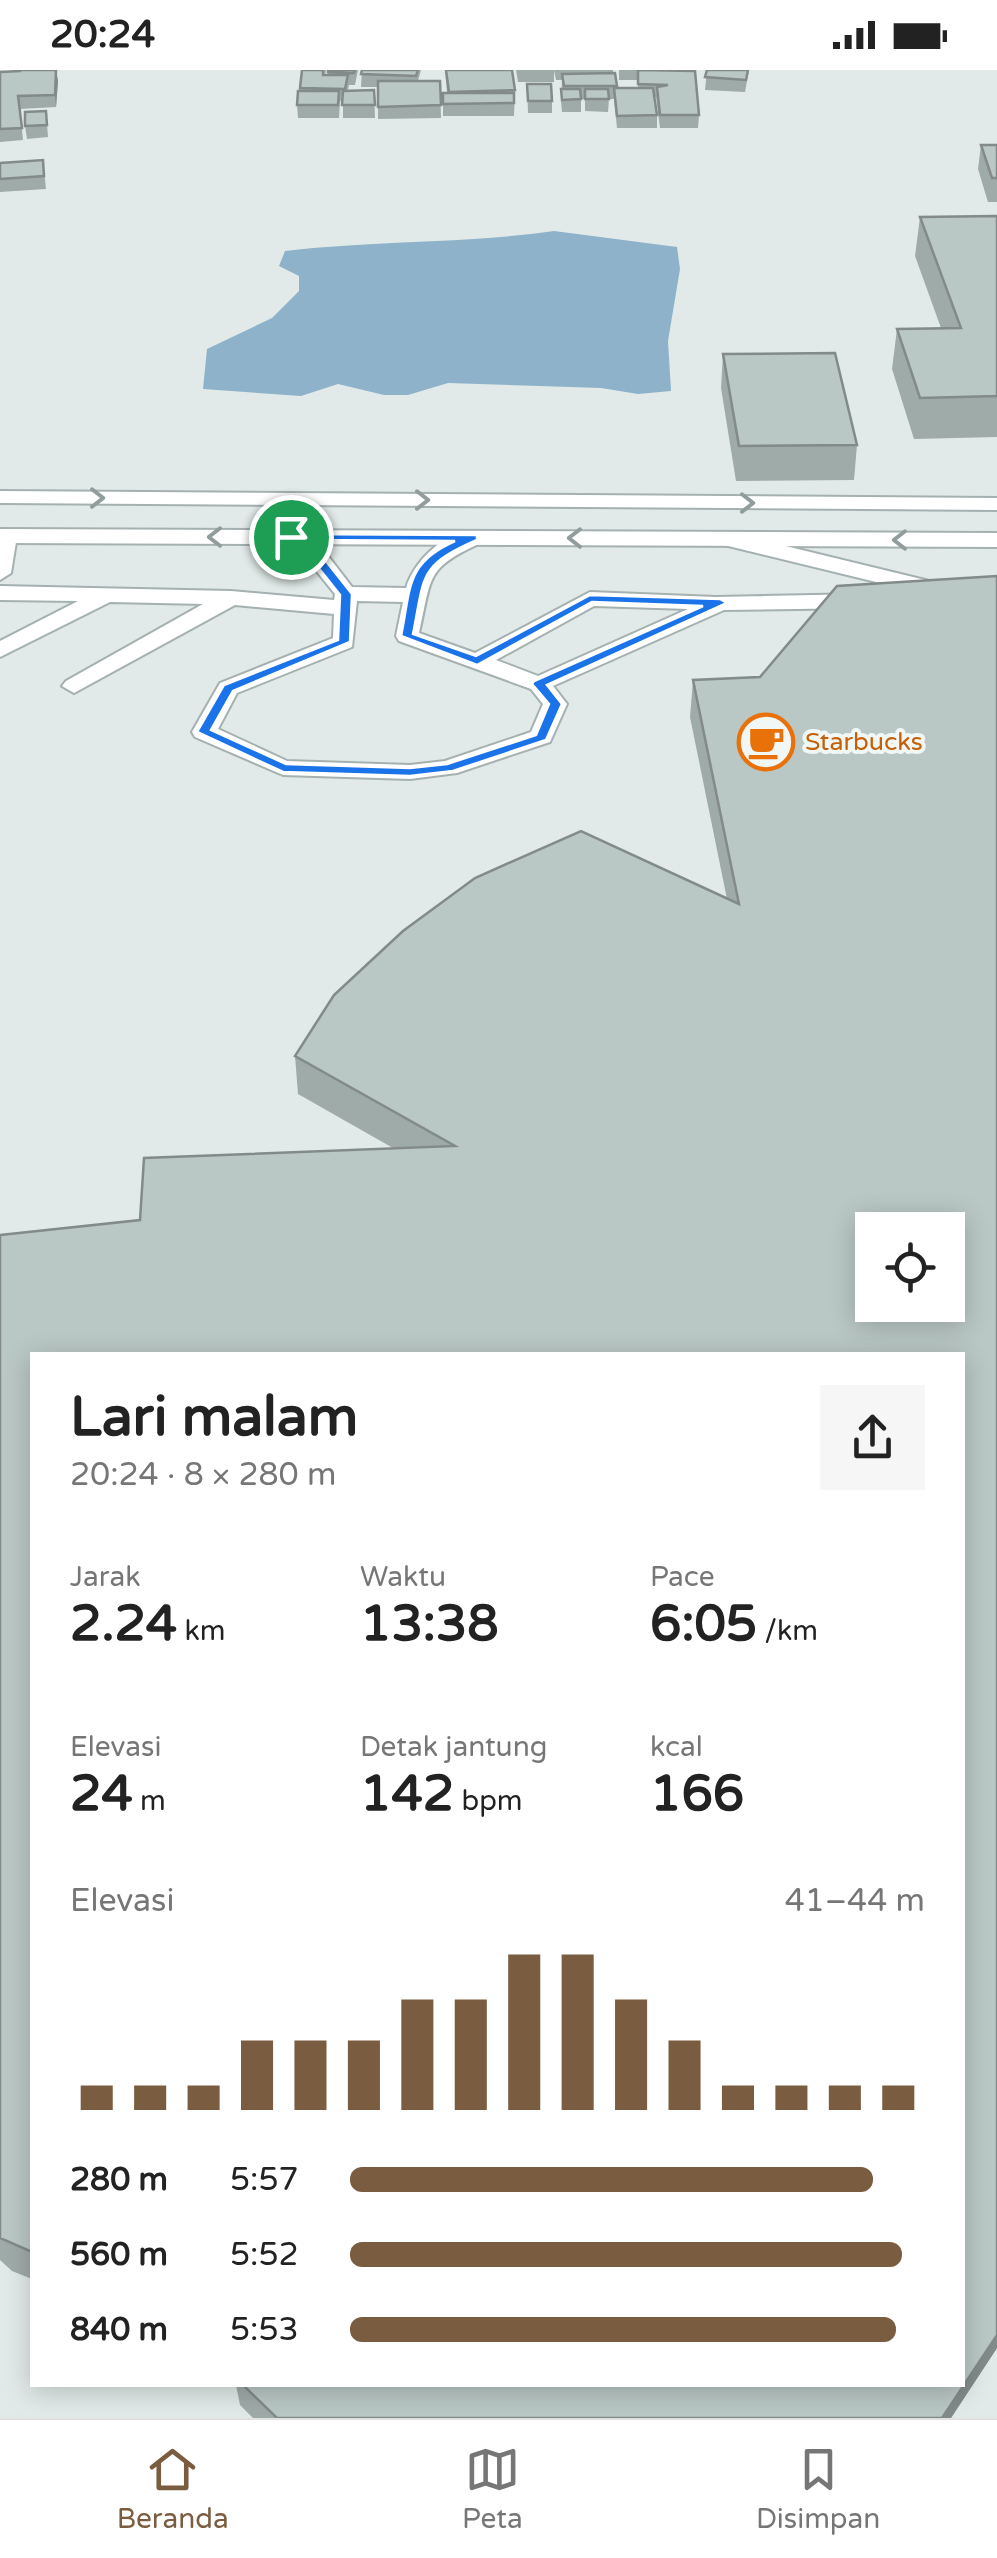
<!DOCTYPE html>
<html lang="id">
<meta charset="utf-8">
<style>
:root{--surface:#fff;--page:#f6f6f6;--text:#222;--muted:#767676;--line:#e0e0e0;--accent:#7a5c40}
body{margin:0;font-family:"Varela Round",sans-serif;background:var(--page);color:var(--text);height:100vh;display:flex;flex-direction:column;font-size:38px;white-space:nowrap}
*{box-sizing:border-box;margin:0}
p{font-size:32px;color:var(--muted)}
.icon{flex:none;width:55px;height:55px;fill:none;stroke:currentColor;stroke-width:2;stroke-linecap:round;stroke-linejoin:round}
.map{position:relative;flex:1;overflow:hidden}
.sheet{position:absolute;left:30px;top:1282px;width:935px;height:1035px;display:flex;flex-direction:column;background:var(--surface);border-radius:0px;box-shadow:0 5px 25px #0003}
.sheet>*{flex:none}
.buttons{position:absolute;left:855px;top:1142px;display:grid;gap:20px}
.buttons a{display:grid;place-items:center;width:110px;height:110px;border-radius:0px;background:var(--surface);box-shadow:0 5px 25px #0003;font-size:50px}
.pin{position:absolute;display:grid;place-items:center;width:85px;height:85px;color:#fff;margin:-42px;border:5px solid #fff;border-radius:50%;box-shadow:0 2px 10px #0007}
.round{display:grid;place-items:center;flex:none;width:105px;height:105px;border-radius:0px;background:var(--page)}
.summary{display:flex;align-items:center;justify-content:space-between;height:170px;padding:0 40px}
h1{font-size:55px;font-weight:700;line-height:75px}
.stats{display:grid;grid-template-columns:repeat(3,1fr);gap:15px;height:170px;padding:10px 40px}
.stats div{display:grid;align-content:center}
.stats b{font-size:50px;font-weight:700}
.stats small{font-size:28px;font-weight:400}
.stats p{font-size:28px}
.chart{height:280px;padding:20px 40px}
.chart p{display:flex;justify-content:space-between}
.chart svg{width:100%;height:180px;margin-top:10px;stroke:var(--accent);stroke-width:6}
ul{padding:0 40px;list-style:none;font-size:32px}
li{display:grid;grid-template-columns:160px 120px 1fr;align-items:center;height:75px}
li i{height:25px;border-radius:12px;background:var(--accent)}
.status{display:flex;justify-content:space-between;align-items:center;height:70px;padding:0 50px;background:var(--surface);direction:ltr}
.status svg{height:28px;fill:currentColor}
.menu{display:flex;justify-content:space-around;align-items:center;height:140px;border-top:2px solid var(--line);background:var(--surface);font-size:28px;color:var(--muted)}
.menu a{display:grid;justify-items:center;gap:5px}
.menu .current{color:var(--accent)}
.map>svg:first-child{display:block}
.water{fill:#8db2ca}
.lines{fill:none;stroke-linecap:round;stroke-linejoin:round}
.service-casing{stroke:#a4b1b0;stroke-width:4}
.minor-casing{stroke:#a4b1b0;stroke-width:4}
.service{fill:#fff;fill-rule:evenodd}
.minor{fill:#fff;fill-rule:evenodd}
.wall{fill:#9faba9;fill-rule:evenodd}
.shaded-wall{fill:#828b8a}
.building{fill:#b9c7c5;stroke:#828b8a;stroke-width:2.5;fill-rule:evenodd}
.oneway{stroke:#919c9c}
.route{fill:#1a73e8;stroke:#fff;stroke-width:2.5;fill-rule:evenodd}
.labels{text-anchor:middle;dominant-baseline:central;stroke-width:8;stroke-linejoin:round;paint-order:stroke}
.food-label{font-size:25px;fill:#c56008;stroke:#f1f7f5;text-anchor:start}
</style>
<div class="status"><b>20:24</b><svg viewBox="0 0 49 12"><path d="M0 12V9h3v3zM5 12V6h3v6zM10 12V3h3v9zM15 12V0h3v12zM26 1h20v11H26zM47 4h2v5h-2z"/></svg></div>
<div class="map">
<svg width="997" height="2348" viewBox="0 0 997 2348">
<rect width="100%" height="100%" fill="#e1eae8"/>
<!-- water -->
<path class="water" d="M554,161L677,177L680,199L668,271L671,321L638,324L601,318L448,313L408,325H384L338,314L301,326L203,319L207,279L272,248L299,221V206L279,196L285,181C374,170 464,174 554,161Z"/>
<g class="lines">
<!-- service casing -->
<g class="service-casing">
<path id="service" d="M6,459L17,466L11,503L0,510V461Z
M291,460L322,478L352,517L406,518C414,490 449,456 481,463L484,468L481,473C425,498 432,507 419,563L475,583L590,522L716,527L865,524L876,531L865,538L724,540L553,616L567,634L550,672L457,703L410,709L283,705L195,667L192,662L220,613L333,568L334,544L235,535L74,623L62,616L66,611L203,534L110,532L0,587V571L78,531L0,530V516L231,521L334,530L335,524L306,488L280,467ZM357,531L403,532L396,566L399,571L531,619L543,634L531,662L445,691L410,695L287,691L218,659L237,623L352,577ZM594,536L688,539L538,606L496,590Z
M728,462L954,517L957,522L946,529L720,474L717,469Z"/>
</g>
<!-- minor casing -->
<g class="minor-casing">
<path id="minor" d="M0,421L997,428V440L0,433Z
M0,459L997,463V477L0,473Z"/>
</g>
<!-- service -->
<use href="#service" class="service"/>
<!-- minor -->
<use href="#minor" class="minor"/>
</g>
<!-- wall -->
<path class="wall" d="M13,0H56L58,11L56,37L20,39L23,70L0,72V2L14,1Z
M302,0H326L325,5H328V0H358L355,15H349L348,20H374L375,48H343V31H340L339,48H298L297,35Z
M362,0H421L418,11H440L441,48L378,49V17H361Z
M445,0H512L515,20L514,46H443V23H447Z
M516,0H554V12H518Z
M554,0H613V3H615L617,18H638V10H619V0H693L699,45L698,58H660L656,27H654L657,45V58H617L614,29H609L608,42L585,41V29H581V42H562L561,31L562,10H556Z
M707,0H749L745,22L705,20Z
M527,14L552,31V43H528Z
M46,41L48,67L27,69L25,56Z
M981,75H997V132H988L978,99Z
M43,90L46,119L0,122V93Z
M997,146V367L914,369L892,299L897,259L941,258L915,186L920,147Z
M723,284L857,375L854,410L736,411L721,318Z
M997,506V2278L951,2348H253L240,2335L236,2315H962V1285H32V2209L12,2201L0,2190V1165L140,1150L144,1088L393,1078L298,1024L295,986L334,925L403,861L475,808L581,761L727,829L690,647L693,610L760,607L837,516ZM872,1160H948V1235H872Z"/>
<!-- shaded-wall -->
<path class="shaded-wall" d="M56,0L58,11L56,37L55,25Z
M997,2265V2278L951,2348H942Z"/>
<!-- building -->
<path class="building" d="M17,0H56L55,25L18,26L22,58L0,59V2L21,1Z
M302,0H323V5H348L345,19L300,18Z
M328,0H355L354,3L328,2Z
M362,0H418L416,6L361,4Z
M446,0H512L515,20L449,22Z
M638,0L695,1L699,45H660L657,17L668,15L638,14Z
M707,0H748L746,10L705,7Z
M615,3L617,16H564L562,4Z
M378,11H440L441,35L378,37Z
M527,14H551L552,31H528Z
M614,18H653L657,45L617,46Z
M561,19H580L581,29L562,30Z
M585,19H608L609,29H585Z
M374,20L375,35H342L343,21Z
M298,21H339L338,35H297Z
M443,23H514V33L443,34Z
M46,41L47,55L25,56V42Z
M981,75H997V108H992Z
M43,90L44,106L0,109V93Z
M997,146V326L920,328L897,259L961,258L920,147Z
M835,283L857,375L739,376L723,284Z
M997,506V2265L942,2348H277L243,2315H962V1285H32V2182L0,2168V1165L140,1150L144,1088L455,1076L295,986L334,925L403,861L475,808L581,761L739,834L693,610L760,607L837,516ZM872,1160H948V1235H872Z"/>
<!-- one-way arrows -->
<defs><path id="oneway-chevron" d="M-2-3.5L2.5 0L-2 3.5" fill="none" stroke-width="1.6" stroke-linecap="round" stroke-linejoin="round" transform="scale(2.5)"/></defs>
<g class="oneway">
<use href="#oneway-chevron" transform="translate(97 428)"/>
<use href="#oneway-chevron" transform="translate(422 430)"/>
<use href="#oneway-chevron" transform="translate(747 433)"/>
<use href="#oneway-chevron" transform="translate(215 467) rotate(-180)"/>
<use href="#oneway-chevron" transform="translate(575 468) rotate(-180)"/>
<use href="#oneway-chevron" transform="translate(900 470) rotate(-180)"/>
</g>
<!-- route -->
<path class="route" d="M287,464L477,465V470C418,496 425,505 413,564L476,586L590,525L720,529L727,533L547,615L562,634L546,670L453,701L410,706L283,702L197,662L224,615L338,570L340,525L309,486L287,469ZM304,470L455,471C405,493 411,518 401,566L477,595L592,532L703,536L534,611L532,614L549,634L536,665L447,694L410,698L286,694L211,660L233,621L350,572L352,524L318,481Z"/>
<!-- icons -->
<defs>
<g id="cafe-ring" transform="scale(2.875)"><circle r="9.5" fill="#f1f7f5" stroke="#e8710a" stroke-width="1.5"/><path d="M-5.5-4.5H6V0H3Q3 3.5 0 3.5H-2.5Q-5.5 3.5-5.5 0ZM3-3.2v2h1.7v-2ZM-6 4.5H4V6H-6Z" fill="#e8710a"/></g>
</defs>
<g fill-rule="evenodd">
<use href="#cafe-ring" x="766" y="672"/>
</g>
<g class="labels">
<!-- food labels -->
<g class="food-label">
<text x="805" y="672">Starbucks</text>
</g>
</g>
</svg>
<div class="buttons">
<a><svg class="icon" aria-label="locate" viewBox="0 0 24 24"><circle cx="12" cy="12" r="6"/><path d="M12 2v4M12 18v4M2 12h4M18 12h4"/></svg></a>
</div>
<div class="pin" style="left:291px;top:467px;background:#1e9e55"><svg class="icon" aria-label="arrive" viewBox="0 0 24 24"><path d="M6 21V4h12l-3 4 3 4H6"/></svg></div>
<section class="sheet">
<div class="summary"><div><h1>Lari malam</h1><p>20:24 · 8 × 280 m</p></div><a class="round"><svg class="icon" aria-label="share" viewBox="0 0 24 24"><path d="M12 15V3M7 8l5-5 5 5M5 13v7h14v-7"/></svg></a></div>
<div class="stats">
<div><p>Jarak</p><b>2.24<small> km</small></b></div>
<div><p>Waktu</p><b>13:38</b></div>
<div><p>Pace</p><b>6:05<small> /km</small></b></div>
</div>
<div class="stats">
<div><p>Elevasi</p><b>24<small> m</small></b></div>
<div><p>Detak jantung</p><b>142<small> bpm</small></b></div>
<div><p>kcal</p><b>166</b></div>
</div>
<div class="chart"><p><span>Elevasi</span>41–44 m</p>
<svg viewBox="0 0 160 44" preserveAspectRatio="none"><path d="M5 44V38M15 44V38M25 44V38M35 44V27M45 44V27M55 44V27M65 44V17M75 44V17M85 44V6M95 44V6M105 44V17M115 44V27M125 44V38M135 44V38M145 44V38M155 44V38"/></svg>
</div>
<ul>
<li><b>280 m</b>5:57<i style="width:91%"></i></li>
<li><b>560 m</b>5:52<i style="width:96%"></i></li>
<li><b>840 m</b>5:53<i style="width:95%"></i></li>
</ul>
</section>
</div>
<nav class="menu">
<a class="current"><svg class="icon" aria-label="home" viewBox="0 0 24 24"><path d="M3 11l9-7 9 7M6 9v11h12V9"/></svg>Beranda</a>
<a><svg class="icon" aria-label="map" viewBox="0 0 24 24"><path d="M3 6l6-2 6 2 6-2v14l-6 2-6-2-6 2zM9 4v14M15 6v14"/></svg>Peta</a>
<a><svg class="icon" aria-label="saved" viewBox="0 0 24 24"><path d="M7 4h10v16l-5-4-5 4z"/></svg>Disimpan</a>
</nav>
